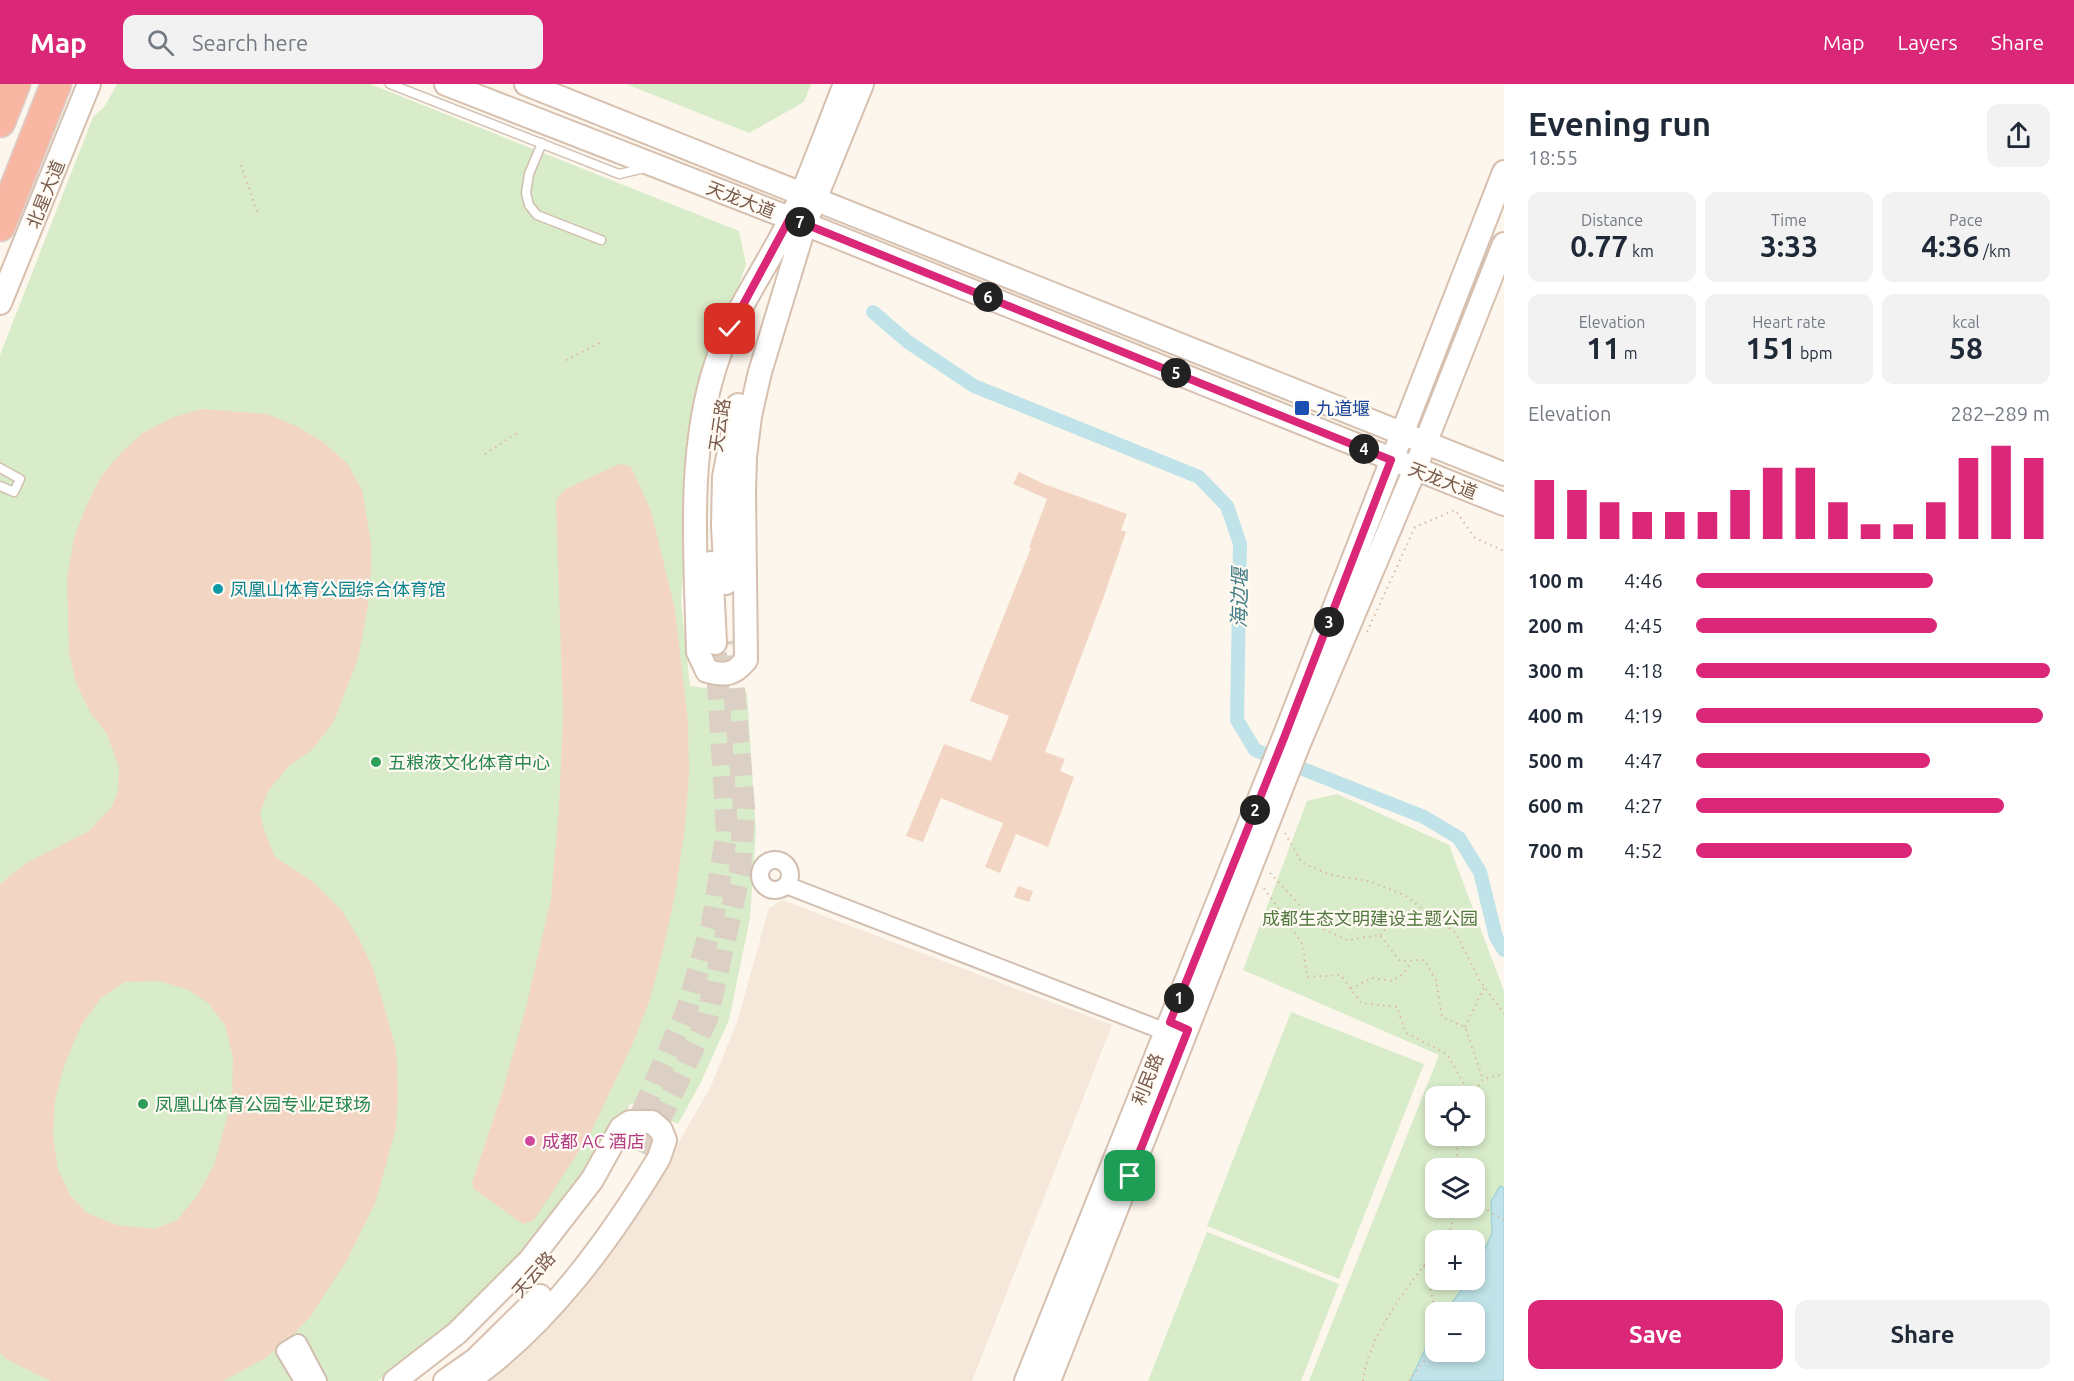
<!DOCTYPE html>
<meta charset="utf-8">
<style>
:root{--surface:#fff;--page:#f2f2f3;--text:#1f2937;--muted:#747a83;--accent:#db2777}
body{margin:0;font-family:Ubuntu,"Noto Sans SC",sans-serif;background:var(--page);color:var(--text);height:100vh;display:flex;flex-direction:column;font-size:22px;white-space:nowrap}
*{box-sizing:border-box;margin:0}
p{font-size:20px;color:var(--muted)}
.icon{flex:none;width:33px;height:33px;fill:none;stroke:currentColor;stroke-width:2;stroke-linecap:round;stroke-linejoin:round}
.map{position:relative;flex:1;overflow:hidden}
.side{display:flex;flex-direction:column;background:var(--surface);width:570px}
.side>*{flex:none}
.tools{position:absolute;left:1425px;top:1002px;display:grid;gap:12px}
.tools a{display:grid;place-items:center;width:60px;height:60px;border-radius:12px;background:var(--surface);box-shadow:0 3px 9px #0003;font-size:30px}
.pin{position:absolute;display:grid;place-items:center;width:51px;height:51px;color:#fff;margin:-26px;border-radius:12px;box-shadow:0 3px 9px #0006}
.km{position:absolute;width:30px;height:30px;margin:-15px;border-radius:50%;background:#222;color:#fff;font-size:16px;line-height:30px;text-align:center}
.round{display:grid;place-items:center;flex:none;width:63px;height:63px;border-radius:12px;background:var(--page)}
.head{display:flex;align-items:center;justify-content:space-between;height:102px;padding:0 24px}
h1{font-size:33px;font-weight:700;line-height:45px}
.metrics{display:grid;grid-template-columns:repeat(3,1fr);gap:9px;height:102px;padding:6px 24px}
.metrics div{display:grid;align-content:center;border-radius:12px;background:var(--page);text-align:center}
.metrics b{font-size:30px;font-weight:700}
.metrics small{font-size:16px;font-weight:400}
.metrics p{font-size:16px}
.chart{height:168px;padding:12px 24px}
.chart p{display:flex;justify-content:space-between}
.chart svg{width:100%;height:108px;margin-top:6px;stroke:var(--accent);stroke-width:6}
.cta{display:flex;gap:12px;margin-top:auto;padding:12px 24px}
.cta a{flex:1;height:69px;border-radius:12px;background:var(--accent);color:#fff;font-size:24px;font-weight:700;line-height:69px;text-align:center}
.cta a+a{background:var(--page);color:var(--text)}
ul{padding:0 24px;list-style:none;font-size:20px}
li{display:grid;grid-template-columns:96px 72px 1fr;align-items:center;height:45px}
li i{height:15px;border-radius:8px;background:var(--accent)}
header{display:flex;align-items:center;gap:36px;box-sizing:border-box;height:84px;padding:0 30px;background:var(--accent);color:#fff}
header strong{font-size:28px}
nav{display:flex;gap:33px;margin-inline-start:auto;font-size:21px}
.search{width:420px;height:54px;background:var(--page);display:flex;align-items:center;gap:15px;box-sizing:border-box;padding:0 21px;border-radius:12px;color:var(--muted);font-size:22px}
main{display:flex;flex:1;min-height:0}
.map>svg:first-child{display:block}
.residential{fill:#f5e8da}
.green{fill:#d8ecc9;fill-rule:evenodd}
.water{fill:#bfe3e8;stroke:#a5d3da;stroke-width:1.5}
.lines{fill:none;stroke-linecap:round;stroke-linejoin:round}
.canal{stroke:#bfe3e8;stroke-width:14}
.building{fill:#f3d5c3;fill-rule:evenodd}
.secondary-tunnel{stroke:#dcd0c4;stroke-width:22;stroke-dasharray:22 11;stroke-linecap:butt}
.lane-casing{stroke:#d1beb0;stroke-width:11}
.street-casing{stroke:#d1beb0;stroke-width:20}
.secondary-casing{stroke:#d6c0b0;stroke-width:26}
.highway-casing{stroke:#dad1cd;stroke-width:33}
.path{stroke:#d9b8a5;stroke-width:2;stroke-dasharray:1.5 4.5;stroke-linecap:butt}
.lane{stroke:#fff;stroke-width:8}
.street{stroke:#fff;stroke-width:16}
.secondary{stroke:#fff;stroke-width:22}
.highway{stroke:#f7b7a3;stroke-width:30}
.route-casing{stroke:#fff;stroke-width:12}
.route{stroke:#db2777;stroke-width:8}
.transit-dot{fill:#1a4fb4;stroke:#fffaf3;stroke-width:2}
.culture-dot{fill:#0f9aa8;stroke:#fffaf3;stroke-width:2}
.leisure-dot{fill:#2e9e5b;stroke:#fffaf3;stroke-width:2}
.hotel-dot{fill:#d1479c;stroke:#fffaf3;stroke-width:2}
.labels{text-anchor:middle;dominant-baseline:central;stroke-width:4.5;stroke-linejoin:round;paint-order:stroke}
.street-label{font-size:18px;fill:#7a5c4d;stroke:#fffaf3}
.transit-label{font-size:18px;fill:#164399;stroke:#fffaf3;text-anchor:start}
.culture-label{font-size:18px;fill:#0d838f;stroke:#fffaf3;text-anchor:start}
.leisure-label{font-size:18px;fill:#27864d;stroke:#fffaf3;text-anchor:start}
.park-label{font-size:18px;fill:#537a41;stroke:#fffaf3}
.hotel-label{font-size:18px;fill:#b23c85;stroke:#fffaf3;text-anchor:start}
.water-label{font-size:20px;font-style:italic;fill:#437c86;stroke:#fffaf3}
</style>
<header>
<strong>Map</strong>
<div class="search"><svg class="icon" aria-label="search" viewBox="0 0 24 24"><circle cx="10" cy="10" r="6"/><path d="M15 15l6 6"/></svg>Search here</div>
<nav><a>Map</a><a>Layers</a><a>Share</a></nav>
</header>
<main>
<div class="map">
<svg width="1504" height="1297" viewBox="0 0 1504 1297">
<rect width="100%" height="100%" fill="#fdf6ec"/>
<!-- residential -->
<path class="residential" d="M782,816L1112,941L972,1297H480L664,1084L711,1002L737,938L769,824Z"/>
<!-- green -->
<path class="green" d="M117,0H370L739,147L746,180L694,336L681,517L690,602L747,609L756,747L750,834L729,936L701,998L678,1040L631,1019L563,1128L436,1255L378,1297H0V271L93,33L105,22Z
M626,0H811L804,18L749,49Z
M1337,710L1449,761L1504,907V1297H1309L1439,971L1243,886L1307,717ZM1436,1012H1474V1052H1436ZM1436,1084H1474V1124H1436ZM1436,1156H1474V1196H1436ZM1436,1228H1474V1268H1436Z
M1291,928L1424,980L1339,1195L1207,1142Z
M1207,1148L1339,1200L1301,1297H1148Z"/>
<!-- water -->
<path class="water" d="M1500,1102L1504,1104V1297H1410L1435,1245L1436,1268H1474V1228H1445L1469,1196H1474L1475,1188L1492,1149L1491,1118Z"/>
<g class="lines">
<!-- canal -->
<path class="canal" d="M873,228L908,258L974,302L1199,393L1227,422L1240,460L1237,636L1255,666L1424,733L1459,754L1480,788L1496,853L1504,866"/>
</g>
<!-- building -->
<path class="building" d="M202,325L267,330L296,342L323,358L347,379L362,406L371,459V485L369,515L358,575L334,637L312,666L289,682L268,707L260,729L264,746L275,773L313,798L342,827L359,855L373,884L396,965L398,1008L396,1044L376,1117L347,1176L310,1233L294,1250L279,1258L275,1266L264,1275L223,1297H51L8,1276L0,1269V800L26,779L89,747L112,722L118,707L119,683L107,650L90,628L76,599L69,568L67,496L74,454L85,425L100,394L119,371L141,350L174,333ZM159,897L189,906L208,919L225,941L233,973L232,1015L214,1081L197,1112L177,1136L154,1145L116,1141L87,1129L70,1111L58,1085L53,1052L55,1016L65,979L82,940L101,914L125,898Z
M619,380L630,382L634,389L651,427L675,525L688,639L689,689L685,743L675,811L662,870L649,918L632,961L590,1050L534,1136L523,1140L474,1105L472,1099L503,1006L526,923L551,815L559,724L563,631L556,416L564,406Z
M1019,388L1044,400L1127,430L1121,446L1126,448L1104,512L1045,668L1065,675L1060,687L1074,693L1048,763L1016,750L1000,789L985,783L1003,739L980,730L941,714L923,758L906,752L944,660L991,677L1009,632L970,617L1031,464L1029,463L1047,415L1013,400Z
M1018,802L1033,807L1029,818L1014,813Z"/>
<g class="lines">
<!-- secondary-tunnel -->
<path class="secondary-tunnel" d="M628,1060L686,928L712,840L727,747L716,569
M644,1070L707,935L740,788L744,724L730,557"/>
<!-- lane casing -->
<g class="lane-casing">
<path id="lane" d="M390,0L619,90L645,84
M542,59L529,90L526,109L529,121L537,131L601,156
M0,384L20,395L14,408L0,402"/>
</g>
<!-- street casing -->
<g class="street-casing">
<path id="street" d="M760 791a15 15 0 1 1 30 0a15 15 0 1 1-30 0Z
M786,801L1174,951
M303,1297L285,1267L298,1259L318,1297"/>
</g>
<!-- secondary casing -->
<g class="secondary-casing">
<path id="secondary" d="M446,0L805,140L1504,420
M526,0L1504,390
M845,0C827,45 811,91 791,134C767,183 733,228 716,280C686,371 696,474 698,568L707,587C725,592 734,591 746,576L744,409L745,373L750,332L760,288L805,140L862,0
M0,219L89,0
M711,479L715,559
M726,499L723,442L724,393L738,321
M395,1297L457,1249L530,1176L592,1096L621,1044L630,1038H652L661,1046L665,1056L659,1074C609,1157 548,1241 468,1297
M445,1297L475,1276L540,1212
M1026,1297L1284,653L1504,88
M1049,1297L1298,662L1415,385L1504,160"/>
</g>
<!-- highway casing -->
<g class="highway-casing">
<path id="highway" d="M0,38L15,0
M0,142L56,0"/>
</g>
<!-- path -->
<path class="path" d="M241,81L257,128
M566,276L603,257
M485,370L520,347
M1367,548L1415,443L1455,426L1475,454L1504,467
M1285,749L1302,779L1331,791L1369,797L1404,811L1456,849L1480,897L1504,930
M1270,789L1321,844L1347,856L1380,851L1400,877L1424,876L1436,896L1442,933L1465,943L1483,995
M1264,804L1303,861L1307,893L1341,891L1361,919L1397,923L1406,949L1447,970L1471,1012
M1380,851L1390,840L1416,844L1435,834
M1351,905L1372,894L1392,897L1403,890L1412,878
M1465,943L1484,903
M1472,1012L1483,995L1504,990
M1456,1052L1458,1084
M1474,1114L1486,1125L1504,1136
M1444,1156L1449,1150L1456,1124
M1424,1182L1436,1228
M1363,1297C1366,1256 1410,1198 1436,1167
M1409,1297L1428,1272L1436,1241
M1503,1297L1504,1295"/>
<!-- lane -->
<use href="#lane" class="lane"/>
<!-- street -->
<use href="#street" class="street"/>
<!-- secondary -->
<use href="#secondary" class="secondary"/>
<!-- highway -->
<use href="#highway" class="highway"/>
</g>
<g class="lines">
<!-- route casing -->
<g class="route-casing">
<path id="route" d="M730,245L790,134L1391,376L1284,654L1170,938L1188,946L1130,1092"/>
</g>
<!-- route -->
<use href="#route" class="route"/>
</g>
<!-- markers -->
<rect class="transit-dot" x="1294" y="316" width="16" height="16" rx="3"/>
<circle class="culture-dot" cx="218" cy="505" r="6"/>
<g class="leisure-dot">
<circle cx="376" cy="678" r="6"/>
<circle cx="143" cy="1020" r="6"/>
</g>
<circle class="hotel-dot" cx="530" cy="1057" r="6"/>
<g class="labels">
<!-- street labels -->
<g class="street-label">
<text transform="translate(45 110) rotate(-68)">北星大道</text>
<text transform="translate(741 115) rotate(21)">天龙大道</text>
<text transform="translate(719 341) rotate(-81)">天云路</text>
<text transform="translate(1443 396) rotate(21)">天龙大道</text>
<text transform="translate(1147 995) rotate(-68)">利民路</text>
<text transform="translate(533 1190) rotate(-48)">天云路</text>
</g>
<!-- transit labels -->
<g class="transit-label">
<text x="1316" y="324">九道堰</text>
</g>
<!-- culture labels -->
<g class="culture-label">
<text x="230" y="505">凤凰山体育公园综合体育馆</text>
</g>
<!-- leisure labels -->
<g class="leisure-label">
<text x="388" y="678">五粮液文化体育中心</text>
<text x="155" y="1020">凤凰山体育公园专业足球场</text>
</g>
<!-- park labels -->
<g class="park-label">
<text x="1370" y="834">成都生态文明建设主题公园</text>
</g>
<!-- hotel labels -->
<g class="hotel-label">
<text x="542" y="1057">成都 AC 酒店</text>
</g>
<!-- water labels -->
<g class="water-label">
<text transform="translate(1239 514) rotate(-89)">海边堰</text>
</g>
</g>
</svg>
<div class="tools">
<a><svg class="icon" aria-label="locate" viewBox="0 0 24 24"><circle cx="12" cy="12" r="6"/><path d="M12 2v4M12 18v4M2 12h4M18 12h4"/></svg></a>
<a><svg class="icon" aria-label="layers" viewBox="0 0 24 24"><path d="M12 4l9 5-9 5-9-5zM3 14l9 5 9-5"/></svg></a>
<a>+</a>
<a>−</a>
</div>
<div class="pin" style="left:1130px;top:1092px;background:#1e9e55"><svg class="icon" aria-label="arrive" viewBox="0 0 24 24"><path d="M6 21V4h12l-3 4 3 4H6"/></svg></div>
<div class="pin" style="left:730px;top:245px;background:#d93025"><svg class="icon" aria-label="check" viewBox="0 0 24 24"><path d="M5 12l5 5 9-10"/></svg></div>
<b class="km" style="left:1179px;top:914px">1</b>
<b class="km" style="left:1255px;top:726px">2</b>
<b class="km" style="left:1329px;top:538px">3</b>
<b class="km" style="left:1364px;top:365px">4</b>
<b class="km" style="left:1176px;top:289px">5</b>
<b class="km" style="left:988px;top:213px">6</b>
<b class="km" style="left:800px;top:138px">7</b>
</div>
<section class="side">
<div class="head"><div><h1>Evening run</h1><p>18:55</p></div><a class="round"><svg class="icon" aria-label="share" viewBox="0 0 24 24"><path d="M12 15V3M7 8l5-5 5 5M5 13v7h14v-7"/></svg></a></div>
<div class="metrics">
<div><p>Distance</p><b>0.77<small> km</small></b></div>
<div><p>Time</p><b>3:33</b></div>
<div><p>Pace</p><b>4:36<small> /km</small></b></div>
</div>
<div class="metrics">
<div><p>Elevation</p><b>11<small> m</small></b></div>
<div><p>Heart rate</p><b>151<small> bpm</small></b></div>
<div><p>kcal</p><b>58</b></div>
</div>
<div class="chart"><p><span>Elevation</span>282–289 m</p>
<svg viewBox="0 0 160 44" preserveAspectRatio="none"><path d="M5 44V20M15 44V24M25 44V29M35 44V33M45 44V33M55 44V33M65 44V24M75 44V15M85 44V15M95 44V29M105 44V38M115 44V38M125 44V29M135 44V11M145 44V6M155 44V11"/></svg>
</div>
<ul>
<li><b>100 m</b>4:46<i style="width:67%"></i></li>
<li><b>200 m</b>4:45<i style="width:68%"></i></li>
<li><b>300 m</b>4:18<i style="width:100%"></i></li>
<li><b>400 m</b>4:19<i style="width:98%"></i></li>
<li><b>500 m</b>4:47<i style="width:66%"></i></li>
<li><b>600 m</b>4:27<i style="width:87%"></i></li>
<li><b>700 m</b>4:52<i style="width:61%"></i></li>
</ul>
<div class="cta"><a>Save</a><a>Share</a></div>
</section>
</main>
